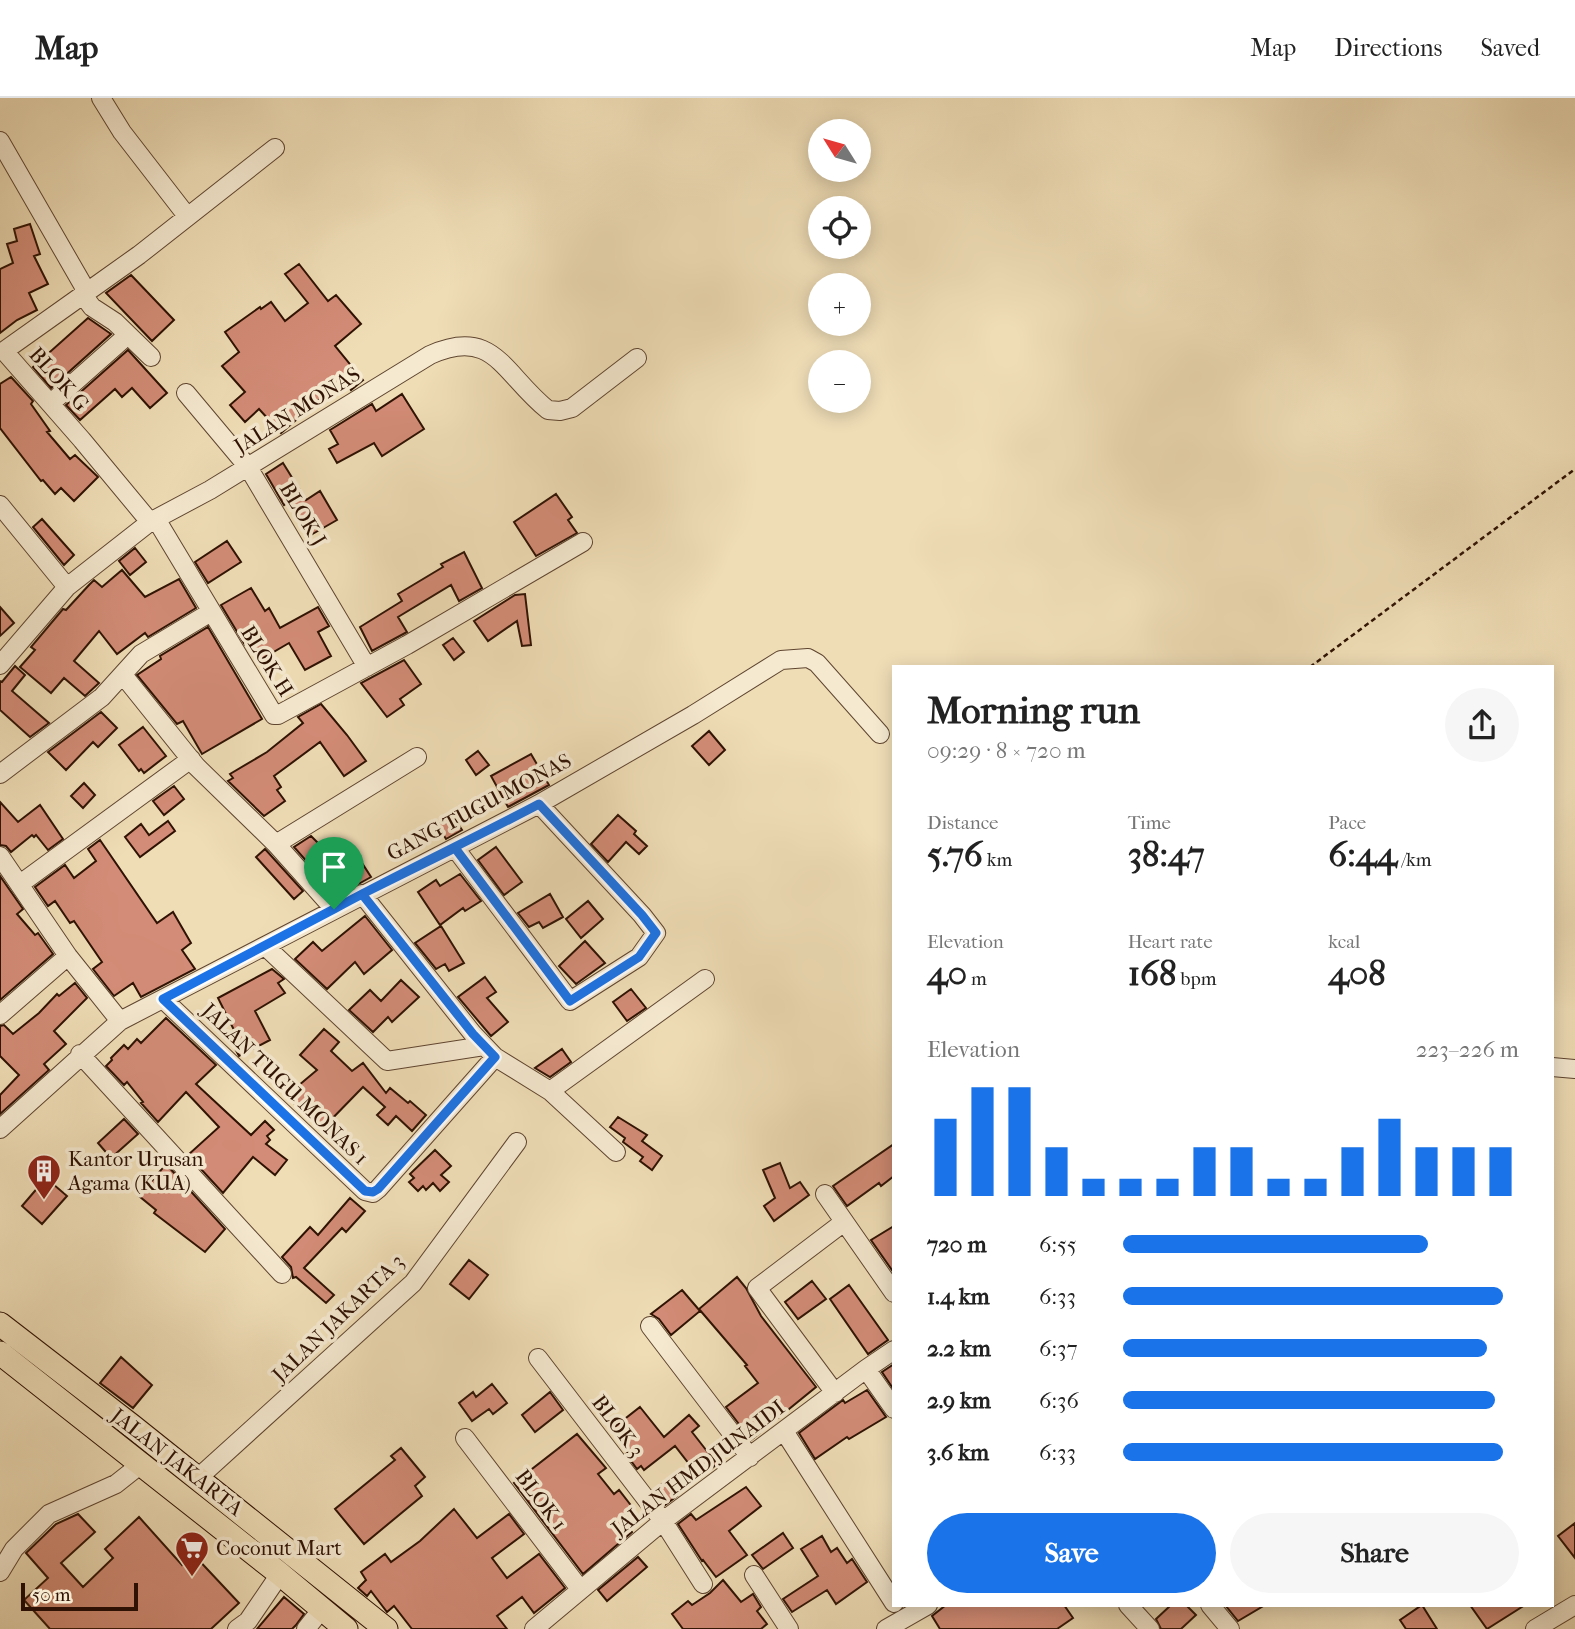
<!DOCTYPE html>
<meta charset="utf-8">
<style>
:root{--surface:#fff;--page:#f6f6f6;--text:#222;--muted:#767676;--line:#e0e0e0;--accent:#1a73e8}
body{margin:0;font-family:"IM FELL French Canon",serif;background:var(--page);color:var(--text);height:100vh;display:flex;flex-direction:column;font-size:26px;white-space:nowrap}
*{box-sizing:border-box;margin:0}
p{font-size:23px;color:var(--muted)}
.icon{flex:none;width:38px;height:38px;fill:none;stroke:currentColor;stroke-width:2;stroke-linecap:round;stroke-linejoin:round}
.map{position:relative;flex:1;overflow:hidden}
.drawer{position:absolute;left:892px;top:567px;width:662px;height:942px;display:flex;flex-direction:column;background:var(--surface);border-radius:0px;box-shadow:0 4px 18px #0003}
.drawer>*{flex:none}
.needle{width:46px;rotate:307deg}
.buttons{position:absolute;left:808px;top:21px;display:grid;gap:14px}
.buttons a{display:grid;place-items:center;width:63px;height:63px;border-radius:50%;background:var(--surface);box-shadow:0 4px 18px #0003;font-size:35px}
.scale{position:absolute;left:21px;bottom:18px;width:117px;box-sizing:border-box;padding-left:7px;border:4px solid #2f1203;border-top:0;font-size:19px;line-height:24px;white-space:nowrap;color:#2f1203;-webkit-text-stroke:5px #f5e9d0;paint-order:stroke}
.pin{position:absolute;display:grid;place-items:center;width:60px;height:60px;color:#fff;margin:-72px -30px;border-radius:50% 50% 50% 0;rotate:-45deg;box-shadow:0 0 7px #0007}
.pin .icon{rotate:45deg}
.round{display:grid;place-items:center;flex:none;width:74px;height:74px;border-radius:37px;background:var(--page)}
.summary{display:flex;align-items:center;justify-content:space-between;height:119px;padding:0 35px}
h1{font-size:38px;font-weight:800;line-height:52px}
.figures{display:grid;grid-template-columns:repeat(3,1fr);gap:10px;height:119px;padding:7px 35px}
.figures div{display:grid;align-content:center}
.figures b{font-size:35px;font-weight:800}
.figures small{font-size:19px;font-weight:400}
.figures p{font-size:19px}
.chart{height:196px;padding:14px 35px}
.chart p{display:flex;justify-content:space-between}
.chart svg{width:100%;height:126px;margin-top:7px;stroke:var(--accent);stroke-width:6}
.button{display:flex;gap:14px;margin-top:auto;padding:14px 35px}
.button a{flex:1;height:80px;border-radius:42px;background:var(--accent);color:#fff;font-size:28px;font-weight:800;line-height:80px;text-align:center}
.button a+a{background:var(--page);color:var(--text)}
ul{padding:0 35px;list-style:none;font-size:23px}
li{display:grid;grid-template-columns:112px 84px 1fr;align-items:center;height:52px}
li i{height:18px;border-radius:9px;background:var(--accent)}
header{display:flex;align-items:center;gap:42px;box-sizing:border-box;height:98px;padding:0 35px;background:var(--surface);border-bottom:2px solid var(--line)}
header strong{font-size:33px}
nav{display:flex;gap:38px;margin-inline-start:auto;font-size:24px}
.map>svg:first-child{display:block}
.building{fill:#d38c77;stroke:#2f1203;stroke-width:2}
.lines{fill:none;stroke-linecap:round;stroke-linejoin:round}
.minor-casing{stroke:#5f4530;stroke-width:20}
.major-casing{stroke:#2f1203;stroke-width:25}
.path{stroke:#2f1203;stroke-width:2.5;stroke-dasharray:5 3.5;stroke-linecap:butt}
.minor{stroke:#f5e9d0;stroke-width:18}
.major{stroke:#efddb6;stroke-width:23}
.route-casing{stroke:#fff;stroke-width:14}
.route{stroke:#1a73e8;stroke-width:9}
.labels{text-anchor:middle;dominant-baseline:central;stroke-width:7;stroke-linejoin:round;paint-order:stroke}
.street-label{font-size:21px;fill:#2f1203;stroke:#f5e9d0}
.poi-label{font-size:21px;fill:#2f1203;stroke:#f5e9d0;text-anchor:start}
</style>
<header>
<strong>Map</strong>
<nav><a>Map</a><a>Directions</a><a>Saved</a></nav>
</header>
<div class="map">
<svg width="1575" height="1531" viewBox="0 0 1575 1531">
<rect width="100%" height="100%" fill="#efddb6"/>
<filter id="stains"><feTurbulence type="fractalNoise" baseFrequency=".00286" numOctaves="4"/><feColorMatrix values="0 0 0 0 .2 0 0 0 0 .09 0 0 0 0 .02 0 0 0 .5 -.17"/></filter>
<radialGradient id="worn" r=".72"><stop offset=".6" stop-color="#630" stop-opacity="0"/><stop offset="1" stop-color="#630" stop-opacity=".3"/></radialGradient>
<!-- building -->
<path class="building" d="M30,126L40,156L34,158L48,186L29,195L37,212L17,222L0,235V171L13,165L7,146L17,143L14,131Z
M299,166L328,203L336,197L361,226L335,248L363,282L351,292L343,281L281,335L259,311L245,324L230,307L245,294L222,268L239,254L225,234L260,209L261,211L271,204L285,223L308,205L285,176Z
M131,177L174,222L152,243L106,195Z
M88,220L111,236L51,290L33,269Z
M128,252L167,295L150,310L132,290L122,299L115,291L80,322L66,307Z
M11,279L33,303L31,306L50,333L47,334L70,361L75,357L98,379L74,403L61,390L55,396L43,382L41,383L0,330V286Z
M402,296L424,331L382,358L374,345L337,365L329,351L338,346L330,332L372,306L376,313Z
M283,365L306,402L320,393L337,422L309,438L289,404L284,407L266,376Z
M556,396L572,419L568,422L577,435L536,458L514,424Z
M42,421L74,457L64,467L33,429Z
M227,443L241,464L208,485L195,464Z
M135,450L146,464L130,477L119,463Z
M464,454L482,490L459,503L451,487L398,519L407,534L372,553L360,529L402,503L398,496L443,469L441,466Z
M122,472L145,499L179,481L196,510L148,539L145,535L117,556L99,533L74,563L99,585L85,598L64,580L51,595L20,569L35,552L31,549L63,511L66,512L89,487L94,482L102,489Z
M251,490L265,513L269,510L280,530L318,509L329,528L318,534L331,558L305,572L289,545L258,563L250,547H245L221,507Z
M525,496L531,547L522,548L517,523L488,543L474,523L515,497Z
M0,509L14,525L0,538Z
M208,529L262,621L202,656L183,623L177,626L137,577L161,561L160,558Z
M453,540L464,554L454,562L443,547Z
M404,562L421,586L400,601L404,607L387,619L361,585Z
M15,568L25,577L12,593L49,625L30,639L0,612V583L2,584Z
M321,606L347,637L366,663L344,678L320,644L274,678L281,689L277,692L285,703L264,718L228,683L233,680L230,676L267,654L303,625L298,619Z
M101,614L117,630L98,649L93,644L66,672L48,654Z
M143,629L166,658L144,675L141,671L139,673L119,647Z
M709,633L725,652L709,667L692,648Z
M478,653L489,667L476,677L466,662Z
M531,656L549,687L508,709L491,678Z
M84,685L95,697L83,710L71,698Z
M174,688L184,701L164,717L153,703Z
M0,704L18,724L40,707L63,741L48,752L36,737L34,739L32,737L11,754L6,748L0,747Z
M452,717L462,732L446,741L437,726Z
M618,717L636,733L634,736L647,748L639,756L626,744L608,764L591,746Z
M168,723L175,733L140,759L125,739L141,726L149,737Z
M311,738L333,760L351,748L371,779L337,798L294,749Z
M100,742L157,825L173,814L191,845L182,852L195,871L141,899L133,885L114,898L93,871L102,864L74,823L70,825L55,803L48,808L35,789L65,767L74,780L96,763L88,751Z
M496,749L522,784L504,797L478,762Z
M265,751L303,793L294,801L256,759Z
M460,776L481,803L465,813L463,810L440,827L418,794L436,782L440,788Z
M0,778L23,811L17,816L35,837L38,835L53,856L0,902Z
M550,796L563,819L543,830L539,824L529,829L518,815Z
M588,803L603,821L581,840L566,821Z
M365,818L392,852L364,876L355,864L327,891L295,861L313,844L322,853Z
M441,828L464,865L449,873L445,866L436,871L415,845Z
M585,843L605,865L576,886L559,868Z
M272,871L284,881L278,885L285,895L255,913L270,942L239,958L231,943L238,940L218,900Z
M485,879L496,894L487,900L508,924L491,938L458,899Z
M401,882L419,899L392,924L388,919L373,934L349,912L370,892L381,903Z
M75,885L87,900L54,933L66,946L44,966L49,972L0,1016V997L19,977L0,958V928L4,927L13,936L39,915L57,896L59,898Z
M631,891L646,910L627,923L613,904Z
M166,920L216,967L196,986L251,1037L265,1023L274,1032L267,1038L270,1042L266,1046L287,1062L275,1077L253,1059L223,1095L188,1057L219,1029L186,994L158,1024L141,1005L143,1004L127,984L124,987L106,968L112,962L111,960L124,947L128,951L137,941L141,945Z
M324,931L339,944L331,953L352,973L363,965L386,995L390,990L408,1005L410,1003L426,1017L412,1033L396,1018L388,1027L377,1017L385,1009L363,989L322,1031L286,998L317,972L300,957Z
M562,951L571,964L550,979L535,970Z
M618,1019L647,1037L642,1043L662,1058L652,1072L640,1063L643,1059L623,1044L625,1040L610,1029Z
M124,1021L138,1036L111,1060L98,1045Z
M894,1046V1078L881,1088L879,1085L847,1108L833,1088Z
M435,1052L451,1068L441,1077L449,1084L440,1093L433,1085L426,1092L423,1088L418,1093L409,1084L414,1080L410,1076Z
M780,1065L790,1090L800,1084L809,1097L774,1123L764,1108L775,1100L763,1072Z
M166,1066L225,1131L205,1154L154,1115L156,1112L139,1098Z
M46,1080L67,1098L42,1126L22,1108Z
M350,1100L365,1113L346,1134L342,1130L304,1170L334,1197L326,1205L296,1179L293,1180L291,1169L282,1159L310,1129L318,1137Z
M894,1128V1175L871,1142Z
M469,1162L488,1177L469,1201L450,1186Z
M737,1179L746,1190L761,1218L816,1289L751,1342L726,1309L758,1285L745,1268L747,1267L699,1211Z
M812,1183L826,1201L798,1221L785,1204Z
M849,1187L888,1242L868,1256L830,1201Z
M682,1192L700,1213L671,1237L659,1221L651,1216Z
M121,1259L152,1287L133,1310L100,1285Z
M894,1266V1292L882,1274Z
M492,1286L507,1305L493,1316L489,1311L472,1323L459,1305L473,1294L476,1299Z
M867,1292L886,1319L849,1341L847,1339L815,1361L799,1335L843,1302L845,1305Z
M550,1294L563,1312L535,1334L522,1317Z
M640,1309L664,1339L689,1317L699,1328L692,1334L717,1366L700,1380L675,1348L644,1372L641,1368L637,1371L626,1356L630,1353L612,1331Z
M577,1336L606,1370L598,1376L614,1396L619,1392L633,1410L621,1419L632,1434L583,1476L514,1385Z
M401,1350L425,1379L415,1388L422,1398L364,1446L335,1411L395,1362L391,1358Z
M666,1383L677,1398L665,1407L654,1392Z
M746,1389L761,1408L729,1433L747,1457L716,1479L703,1462L702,1463L678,1426L691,1416L696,1422Z
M454,1411L477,1440L509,1416L524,1436L492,1460L507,1480L539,1456L565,1490L534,1515L522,1499L497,1518L507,1531H412L394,1508L387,1514L371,1493L367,1498L358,1490L366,1482L361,1474L385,1456L391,1464L420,1443Z
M78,1416L95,1434L61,1465L83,1489L113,1460L105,1451L139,1419L182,1467L193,1456L239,1505L211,1531H50L24,1502L48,1480L26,1455L56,1426Z
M1575,1425V1460L1558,1438Z
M783,1435L793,1450L763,1471L752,1457Z
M822,1438L831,1454L837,1450L847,1465L852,1461L867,1484L836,1506L827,1492L792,1514L783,1501L818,1478L801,1451Z
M638,1459L647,1469L607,1503L598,1492Z
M723,1482L741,1504L753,1496L761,1509L757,1513L767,1526L761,1531H683L672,1516L688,1503L692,1507L710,1495Z
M284,1499L304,1516L296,1527L292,1531H257Z
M946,1507H1064L1073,1520L1057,1531H940L932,1518Z
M1171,1507H1186L1196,1517L1181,1531H1161L1156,1521Z
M1228,1507H1265L1238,1523L1226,1508Z
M1422,1507L1437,1531H1406L1400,1522Z
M1470,1507H1525L1487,1531Z"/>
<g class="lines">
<!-- minor casing -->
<g class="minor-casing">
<path id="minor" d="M101,0L122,34L187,118
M0,43L87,194L4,253L82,342L150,424
M87,194L139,157L275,50
M83,197L92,209L115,224L151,259
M186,295L248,369L367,569
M51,305L121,243
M0,407L67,489
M156,421L274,617H278L407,547L583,444
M0,567L67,489L150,424L210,392L430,257C494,228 503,276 548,312L560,313L572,310L637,260
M123,577L196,668L276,746L334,811
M0,676L102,599L141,556L211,514
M276,746L417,659
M455,750L570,903L639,859L656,835L642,817L539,706
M0,758L68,858L120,923
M20,786L191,661
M362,796L473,936L495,959L550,993L616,1054
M265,848L387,963L484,948
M163,901L365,1093L373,1095L378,1091L495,959
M0,917L68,858
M80,956L282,1176
M1552,969L1575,971
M550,993L705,881
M0,1031L120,923L539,706L693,617L781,562L808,560L817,565L880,636
M825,1096L894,1195
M650,1228L750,1359
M538,1260L663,1423L703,1486
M866,1271L894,1311
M835,1295L757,1190L844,1124
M784,1333L894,1505
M465,1340L580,1491
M198,1380L413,1185L517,1044
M0,1474L14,1451L49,1416L116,1386L140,1367
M754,1477L789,1531
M1128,1507L1150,1531
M1210,1507L1230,1531
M237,1531L248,1523L280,1476
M306,1531L321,1512
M534,1531L663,1423L866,1271L894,1252
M886,1531L928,1507
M1535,1531L1575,1507"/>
</g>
<!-- major casing -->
<g class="major-casing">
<path id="major" d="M0,1226L132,1328L386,1531
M0,1255L280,1476L346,1531"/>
</g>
<!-- path -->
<path class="path" d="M1310,569L1575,371"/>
<!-- minor -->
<use href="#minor" class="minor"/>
<!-- major -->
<use href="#major" class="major"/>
</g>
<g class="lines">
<!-- route casing -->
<g class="route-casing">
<path id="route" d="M334,811L163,901L365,1093L373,1094L378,1091L495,959L473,936L362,796L455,750L570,903L639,859L656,835L642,817L539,706C471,742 402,774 334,811"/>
</g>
<!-- route -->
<use href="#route" class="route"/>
</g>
<!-- icons -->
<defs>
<g id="building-pin" transform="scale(1.75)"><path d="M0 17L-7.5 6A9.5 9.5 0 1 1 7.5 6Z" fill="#8f2418" stroke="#f5e9d0"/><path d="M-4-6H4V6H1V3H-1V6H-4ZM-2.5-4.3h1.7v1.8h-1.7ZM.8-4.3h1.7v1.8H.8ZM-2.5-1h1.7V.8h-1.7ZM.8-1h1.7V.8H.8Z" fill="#fff"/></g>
<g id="supermarket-pin" transform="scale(1.75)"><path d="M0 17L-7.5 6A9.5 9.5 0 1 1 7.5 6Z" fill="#8f2418" stroke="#f5e9d0"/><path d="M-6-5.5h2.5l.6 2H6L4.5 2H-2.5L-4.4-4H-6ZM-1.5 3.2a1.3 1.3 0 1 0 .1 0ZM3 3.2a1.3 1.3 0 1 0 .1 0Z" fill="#fff"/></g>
</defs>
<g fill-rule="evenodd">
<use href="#building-pin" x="44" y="1073"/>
<use href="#supermarket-pin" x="192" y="1450"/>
</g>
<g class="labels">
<!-- street labels -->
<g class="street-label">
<text transform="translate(59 281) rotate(48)">BLOK G</text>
<text transform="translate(297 312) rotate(-32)">JALAN MONAS</text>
<text transform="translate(303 416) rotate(59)">BLOK J</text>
<text transform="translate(267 563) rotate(58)">BLOK H</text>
<text transform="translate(479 709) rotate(-28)">GANG TUGU MONAS</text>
<text transform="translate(285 986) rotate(44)">JALAN TUGU MONAS 1</text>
<text transform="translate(338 1220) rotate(-44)">JALAN JAKARTA 3</text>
<text transform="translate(618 1328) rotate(53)">BLOK 3</text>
<text transform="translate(177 1364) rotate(38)">JALAN JAKARTA</text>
<text transform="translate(698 1370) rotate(-37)">JALAN HMD JUNAIDI</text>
<text transform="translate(541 1402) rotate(53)">BLOK 1</text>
</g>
<!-- poi labels -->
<g class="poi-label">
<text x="68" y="1061">Kantor Urusan<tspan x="68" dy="24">Agama (KUA)</tspan></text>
<text x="216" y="1450">Coconut Mart</text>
</g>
</g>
<rect width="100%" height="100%" filter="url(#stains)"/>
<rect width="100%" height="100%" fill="url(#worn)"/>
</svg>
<div class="buttons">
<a><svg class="needle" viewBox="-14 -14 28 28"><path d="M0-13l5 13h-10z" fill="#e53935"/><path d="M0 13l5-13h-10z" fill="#767676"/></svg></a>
<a><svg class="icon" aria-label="locate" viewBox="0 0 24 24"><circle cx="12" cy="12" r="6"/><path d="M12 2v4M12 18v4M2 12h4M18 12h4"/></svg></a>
<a>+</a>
<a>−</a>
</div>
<div class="scale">50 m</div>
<div class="pin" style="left:334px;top:811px;background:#1e9e55"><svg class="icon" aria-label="arrive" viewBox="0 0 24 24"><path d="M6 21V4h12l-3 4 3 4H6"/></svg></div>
<section class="drawer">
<div class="summary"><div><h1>Morning run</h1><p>09:29 · 8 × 720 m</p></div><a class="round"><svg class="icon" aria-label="share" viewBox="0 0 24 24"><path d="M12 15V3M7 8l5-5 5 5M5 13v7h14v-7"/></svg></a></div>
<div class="figures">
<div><p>Distance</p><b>5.76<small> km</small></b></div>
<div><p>Time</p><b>38:47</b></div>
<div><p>Pace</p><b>6:44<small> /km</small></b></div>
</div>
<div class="figures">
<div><p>Elevation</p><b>40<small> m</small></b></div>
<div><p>Heart rate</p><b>168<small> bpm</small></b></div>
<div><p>kcal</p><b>408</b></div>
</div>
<div class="chart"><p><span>Elevation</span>223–226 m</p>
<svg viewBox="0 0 160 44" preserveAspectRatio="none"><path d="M5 44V17M15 44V6M25 44V6M35 44V27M45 44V38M55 44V38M65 44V38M75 44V27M85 44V27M95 44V38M105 44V38M115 44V27M125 44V17M135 44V27M145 44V27M155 44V27"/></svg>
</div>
<ul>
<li><b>720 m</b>6:55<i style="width:77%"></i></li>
<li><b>1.4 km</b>6:33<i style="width:96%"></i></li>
<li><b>2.2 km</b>6:37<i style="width:92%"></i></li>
<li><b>2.9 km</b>6:36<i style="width:94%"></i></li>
<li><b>3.6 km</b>6:33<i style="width:96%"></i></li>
</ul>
<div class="button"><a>Save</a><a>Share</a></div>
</section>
</div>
